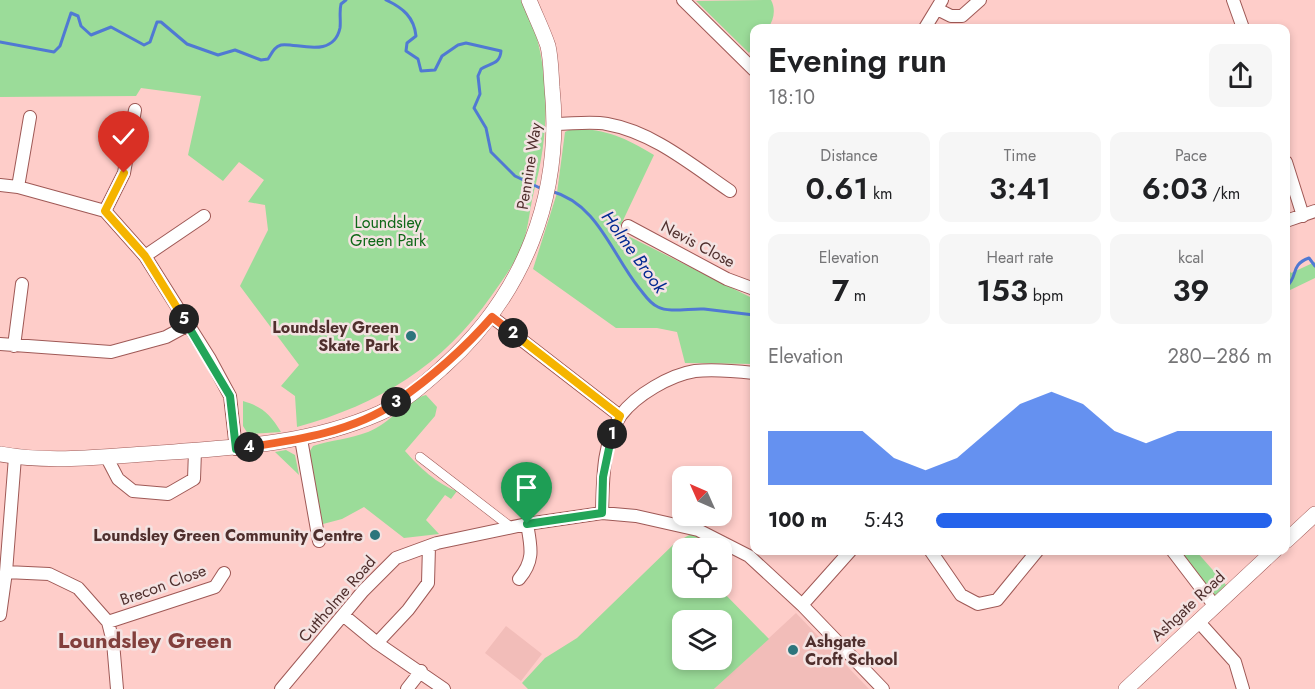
<!DOCTYPE html>
<meta charset="utf-8">
<style>
:root{--surface:#fff;--page:#f6f6f6;--text:#202124;--muted:#757577;--accent:#2563eb}
body{margin:0;font-family:Jost,sans-serif;background:var(--page);color:var(--text);height:100vh;display:flex;flex-direction:column;font-size:22px;white-space:nowrap}
*{box-sizing:border-box;margin:0}
p{font-size:20px;color:var(--muted)}
.icon{flex:none;width:33px;height:33px;fill:none;stroke:currentColor;stroke-width:2;stroke-linecap:round;stroke-linejoin:round}
.map{position:relative;flex:1;overflow:hidden}
.sheet{position:absolute;left:750px;top:24px;width:540px;height:531px;display:flex;flex-direction:column;background:var(--surface);border-radius:12px;box-shadow:0 3px 9px #0003}
.sheet>*{flex:none}
.needle{width:39px;rotate:315deg}
.controls{position:absolute;left:672px;top:466px;display:grid;gap:12px}
.controls a{display:grid;place-items:center;width:60px;height:60px;border-radius:12px;background:var(--surface);box-shadow:0 3px 9px #0003;font-size:30px}
.pin{position:absolute;display:grid;place-items:center;width:51px;height:51px;color:#fff;margin:-62px -26px;border-radius:50% 50% 50% 0;rotate:-45deg;box-shadow:0 0 6px #0007}
.pin .icon{rotate:45deg}
.km{position:absolute;width:30px;height:30px;margin:-15px;border-radius:50%;background:#222;color:#fff;font-size:16px;line-height:30px;text-align:center}
.round{display:grid;place-items:center;flex:none;width:63px;height:63px;border-radius:12px;background:var(--page)}
.headline{display:flex;align-items:center;justify-content:space-between;height:102px;padding:0 18px}
h1{font-size:33px;font-weight:600;line-height:45px}
.figures{display:grid;grid-template-columns:repeat(3,1fr);gap:9px;height:102px;padding:6px 18px}
.figures div{display:grid;align-content:center;border-radius:12px;background:var(--page);text-align:center}
.figures b{font-size:30px;font-weight:600}
.figures small{font-size:16px;font-weight:400}
.figures p{font-size:16px}
.chart{height:168px;padding:12px 18px}
.chart p{display:flex;justify-content:space-between}
.chart svg{width:100%;height:108px;margin-top:6px;fill:var(--accent);opacity:.7}
ul{padding:0 18px;list-style:none;font-size:20px}
li{display:grid;grid-template-columns:96px 72px 1fr;align-items:center;height:45px}
li i{height:15px;border-radius:8px;background:var(--accent)}
.map>svg:first-child{display:block}
.built{fill:#f2bdb9}
.green{fill:#9bdc99;fill-rule:evenodd}
.lines{fill:none;stroke-linecap:round;stroke-linejoin:round}
.stream{stroke:#5079d3;stroke-width:3}
.pedestrian-casing{stroke:#9f5956;stroke-width:10}
.minor-casing{stroke:#9f5956;stroke-width:14}
.tertiary-casing{stroke:#9f5956;stroke-width:16}
.pedestrian{stroke:#fff;stroke-width:9}
.minor{stroke:#fff;stroke-width:12}
.tertiary{stroke:#fff;stroke-width:15}
.split-1-casing{stroke:#fff;stroke-width:12}
.split-2-casing{stroke:#fff;stroke-width:12}
.split-3-casing{stroke:#fff;stroke-width:12}
.split-4-casing{stroke:#fff;stroke-width:12}
.split-5-casing{stroke:#fff;stroke-width:12}
.split-6-casing{stroke:#fff;stroke-width:12}
.split-1{stroke:#22a559;stroke-width:8}
.split-2{stroke:#f5b400;stroke-width:8}
.split-3{stroke:#f0652b;stroke-width:8}
.split-4{stroke:#f0652b;stroke-width:8}
.split-5{stroke:#22a559;stroke-width:8}
.split-6{stroke:#f5b400;stroke-width:8}
.poi-dot{fill:#2c757c;stroke:#f4e3e2;stroke-width:2}
.labels{text-anchor:middle;dominant-baseline:central;stroke-width:5;stroke-linejoin:round;paint-order:stroke}
.street-label{font-size:16px;fill:#4f2f2d;stroke:#f4e3e2}
.park-label{font-size:16px;fill:#0f6817;stroke:#f4e3e2}
.poi-label{font-size:16px;font-weight:bold;fill:#4f2f2d;stroke:#f4e3e2;text-anchor:end}
.water-label{font-size:18px;font-style:italic;fill:#032992;stroke:#f4e3e2}
.district-label{font-size:22px;font-weight:bold;fill:#823f3c;stroke:#f4e3e2}
</style>
<div class="map">
<svg width="1315" height="689" viewBox="0 0 1315 689">
<rect width="100%" height="100%" fill="#fecdc9"/>
<!-- built -->
<path class="built" d="M796,613L869,689H714Z
M506,626L542,654L521,681L485,653Z"/>
<!-- green -->
<path class="green" d="M0,0H523C551,59 551,129 534,191C530,207 529,224 524,240C517,261 504,278 492,295C442,366 380,404 297,427L295,396L281,386L299,365L240,286L268,230L265,205L248,202L264,180L239,162L223,181L188,155L201,96L141,88L136,96L0,97Z
M771,0C776,9 774,20 768,28H754V46L749,53L696,1Z
M573,128C608,130 624,137 654,155L618,231L754,299V364L685,363L677,332L657,328H616L533,269L557,193L565,132Z
M1315,262V278L1286,292V265L1291,273Z
M426,395L437,407L435,416L405,451C418,466 438,485 457,491L451,499L445,495L426,520L439,534L404,538L364,507L342,519L323,524L308,454L313,446C331,440 350,439 368,432C389,424 408,399 426,395Z
M243,401C263,407 270,414 281,432L248,434L243,426Z
M286,450L295,455L299,475L275,452Z
M691,534L704,540L701,549H682V588H719L769,639L714,689H528L522,683L545,658L577,638L675,543ZM682,621H722V660H682Z
M1180,551H1196L1226,585L1215,596Z"/>
<g class="lines">
<!-- stream -->
<path class="stream" d="M386,0C403,8 414,17 416,36L407,43L406,51L418,59L421,71L435,70L442,56L458,45L466,43L501,51C500,64 491,63 481,69L478,76L480,94L474,108L486,128L491,152L515,176L542,189
M0,42L54,52L60,46L71,13L78,16L81,26L91,35L111,27L144,45L150,42L157,22H161L187,44L218,55L235,50L261,60L268,59C272,53 274,47 281,45C295,42 333,60 340,28C341,20 339,12 341,4L346,0
M551,191C598,204 611,253 639,288C645,295 649,303 658,307C669,313 691,308 704,309C721,311 738,313 754,315
M1286,287C1299,277 1289,265 1309,258L1315,266"/>
<!-- pedestrian casing -->
<g class="pedestrian-casing">
<path id="pedestrian" d="M420,457L512,528"/>
</g>
<!-- minor casing -->
<g class="minor-casing">
<path id="minor" d="M683,0L754,70
M1233,0L1243,28
M937,9L951,16H962L980,0
M925,28L942,0
M556,124C572,124 591,121 607,124C653,132 693,166 730,191
M1286,162L1303,216
M0,185L18,187L105,211L145,256L210,359L230,396L236,449
M18,187L30,117
M105,211L124,173L135,110
M1286,221L1315,211
M628,226L727,279L754,289
M145,256L204,216
M492,317L620,416
M0,344L111,352L166,337L188,325
M14,346L22,284
M301,439L319,541
M106,456L118,479L133,491L168,494L194,479L195,451
M602,513C603,482 602,442 621,415C636,395 670,375 695,371C713,369 736,371 754,373
M930,550L961,595L978,604L997,600L1038,550
M1172,550L1214,605
M6,572L49,574L78,588L108,622L113,642L117,689
M519,579C535,560 531,547 527,524
M802,605L851,550
M0,615L6,572L15,457
M343,615L377,643L444,689
M1198,621L1235,662L1243,689
M108,622L215,587L224,573
M377,643L408,610L428,583L429,546
M281,689L363,591L396,558L437,543L527,524L602,513L636,516L698,530L749,556L802,605L883,689
M407,689L421,671"/>
</g>
<!-- tertiary casing -->
<g class="tertiary-casing">
<path id="tertiary" d="M0,454C49,463 96,457 145,454C226,448 305,446 380,413C403,403 425,383 443,367C524,295 563,195 552,87C551,74 551,59 548,46C543,31 535,15 529,0
M1286,541L1315,514
M1126,689L1275,550"/>
</g>
<!-- pedestrian -->
<use href="#pedestrian" class="pedestrian"/>
<!-- minor -->
<use href="#minor" class="minor"/>
<!-- tertiary -->
<use href="#tertiary" class="tertiary"/>
</g>
<g class="lines">
<!-- split-1 casing -->
<g class="split-1-casing">
<path id="split-1" d="M527,524L602,513L603,477L612,434"/>
</g>
<!-- split-2 casing -->
<g class="split-2-casing">
<path id="split-2" d="M513,333L620,416L612,434"/>
</g>
<!-- split-3 casing -->
<g class="split-3-casing">
<path id="split-3" d="M396,402C432,377 463,350 492,317L513,333"/>
</g>
<!-- split-4 casing -->
<g class="split-4-casing">
<path id="split-4" d="M249,447C298,440 355,431 396,402"/>
</g>
<!-- split-5 casing -->
<g class="split-5-casing">
<path id="split-5" d="M184,319L230,396L236,449L249,447"/>
</g>
<!-- split-6 casing -->
<g class="split-6-casing">
<path id="split-6" d="M124,173L105,211L145,256L184,319"/>
</g>
<!-- split-1 -->
<use href="#split-1" class="split-1"/>
<!-- split-2 -->
<use href="#split-2" class="split-2"/>
<!-- split-3 -->
<use href="#split-3" class="split-3"/>
<!-- split-4 -->
<use href="#split-4" class="split-4"/>
<!-- split-5 -->
<use href="#split-5" class="split-5"/>
<!-- split-6 -->
<use href="#split-6" class="split-6"/>
</g>
<!-- markers -->
<g class="poi-dot">
<circle cx="411" cy="336" r="6"/>
<circle cx="375" cy="535" r="6"/>
<circle cx="793" cy="650" r="6"/>
</g>
<g class="labels">
<!-- street labels -->
<g class="street-label">
<text transform="translate(529 166) rotate(-81)">Pennine Way</text>
<text transform="translate(698 244) rotate(28)">Nevis Close</text>
<text transform="translate(163 585) rotate(-20)">Brecon Close</text>
<text transform="translate(337 599) rotate(-49)">Cuttholme Road</text>
<text transform="translate(1188 606) rotate(-43)">Ashgate Road</text>
</g>
<!-- park labels -->
<g class="park-label">
<text x="388" y="222">Loundsley<tspan x="388" dy="18">Green Park</tspan></text>
</g>
<!-- poi labels -->
<g class="poi-label">
<text x="399" y="327">Loundsley Green<tspan x="399" dy="18">Skate Park</tspan></text>
<text x="363" y="535">Loundsley Green Community Centre</text>
<text x="805" y="641" text-anchor="start">Ashgate<tspan x="805" dy="18">Croft School</tspan></text>
</g>
<!-- water labels -->
<g class="water-label">
<text transform="translate(634 252) rotate(54)">Holme Brook</text>
</g>
<!-- district labels -->
<g class="district-label">
<text x="145" y="640">Loundsley Green</text>
</g>
</g>
</svg>
<div class="controls">
<a><svg class="needle" viewBox="-14 -14 28 28"><path d="M0-13l5 13h-10z" fill="#e53935"/><path d="M0 13l5-13h-10z" fill="#757577"/></svg></a>
<a><svg class="icon" aria-label="locate" viewBox="0 0 24 24"><circle cx="12" cy="12" r="6"/><path d="M12 2v4M12 18v4M2 12h4M18 12h4"/></svg></a>
<a><svg class="icon" aria-label="layers" viewBox="0 0 24 24"><path d="M12 4l9 5-9 5-9-5zM3 14l9 5 9-5"/></svg></a>
</div>
<div class="pin" style="left:527px;top:524px;background:#1e9e55"><svg class="icon" aria-label="arrive" viewBox="0 0 24 24"><path d="M6 21V4h12l-3 4 3 4H6"/></svg></div>
<div class="pin" style="left:124px;top:173px;background:#d93025"><svg class="icon" aria-label="check" viewBox="0 0 24 24"><path d="M5 12l5 5 9-10"/></svg></div>
<b class="km" style="left:612px;top:434px">1</b>
<b class="km" style="left:513px;top:333px">2</b>
<b class="km" style="left:396px;top:402px">3</b>
<b class="km" style="left:249px;top:447px">4</b>
<b class="km" style="left:184px;top:319px">5</b>
<section class="sheet">
<div class="headline"><div><h1>Evening run</h1><p>18:10</p></div><a class="round"><svg class="icon" aria-label="share" viewBox="0 0 24 24"><path d="M12 15V3M7 8l5-5 5 5M5 13v7h14v-7"/></svg></a></div>
<div class="figures">
<div><p>Distance</p><b>0.61<small> km</small></b></div>
<div><p>Time</p><b>3:41</b></div>
<div><p>Pace</p><b>6:03<small> /km</small></b></div>
</div>
<div class="figures">
<div><p>Elevation</p><b>7<small> m</small></b></div>
<div><p>Heart rate</p><b>153<small> bpm</small></b></div>
<div><p>kcal</p><b>39</b></div>
</div>
<div class="chart"><p><span>Elevation</span>280–286 m</p>
<svg viewBox="0 0 160 44" preserveAspectRatio="none"><path d="M0 44V22L10 22L20 22L30 22L40 33L50 38L60 33L70 22L80 11L90 6L100 11L110 22L120 27L130 22L140 22L150 22L160 22V44z"/></svg>
</div>
<ul>
<li><b>100 m</b>5:43<i style="width:100%"></i></li>
</ul>
</section>
</div>
